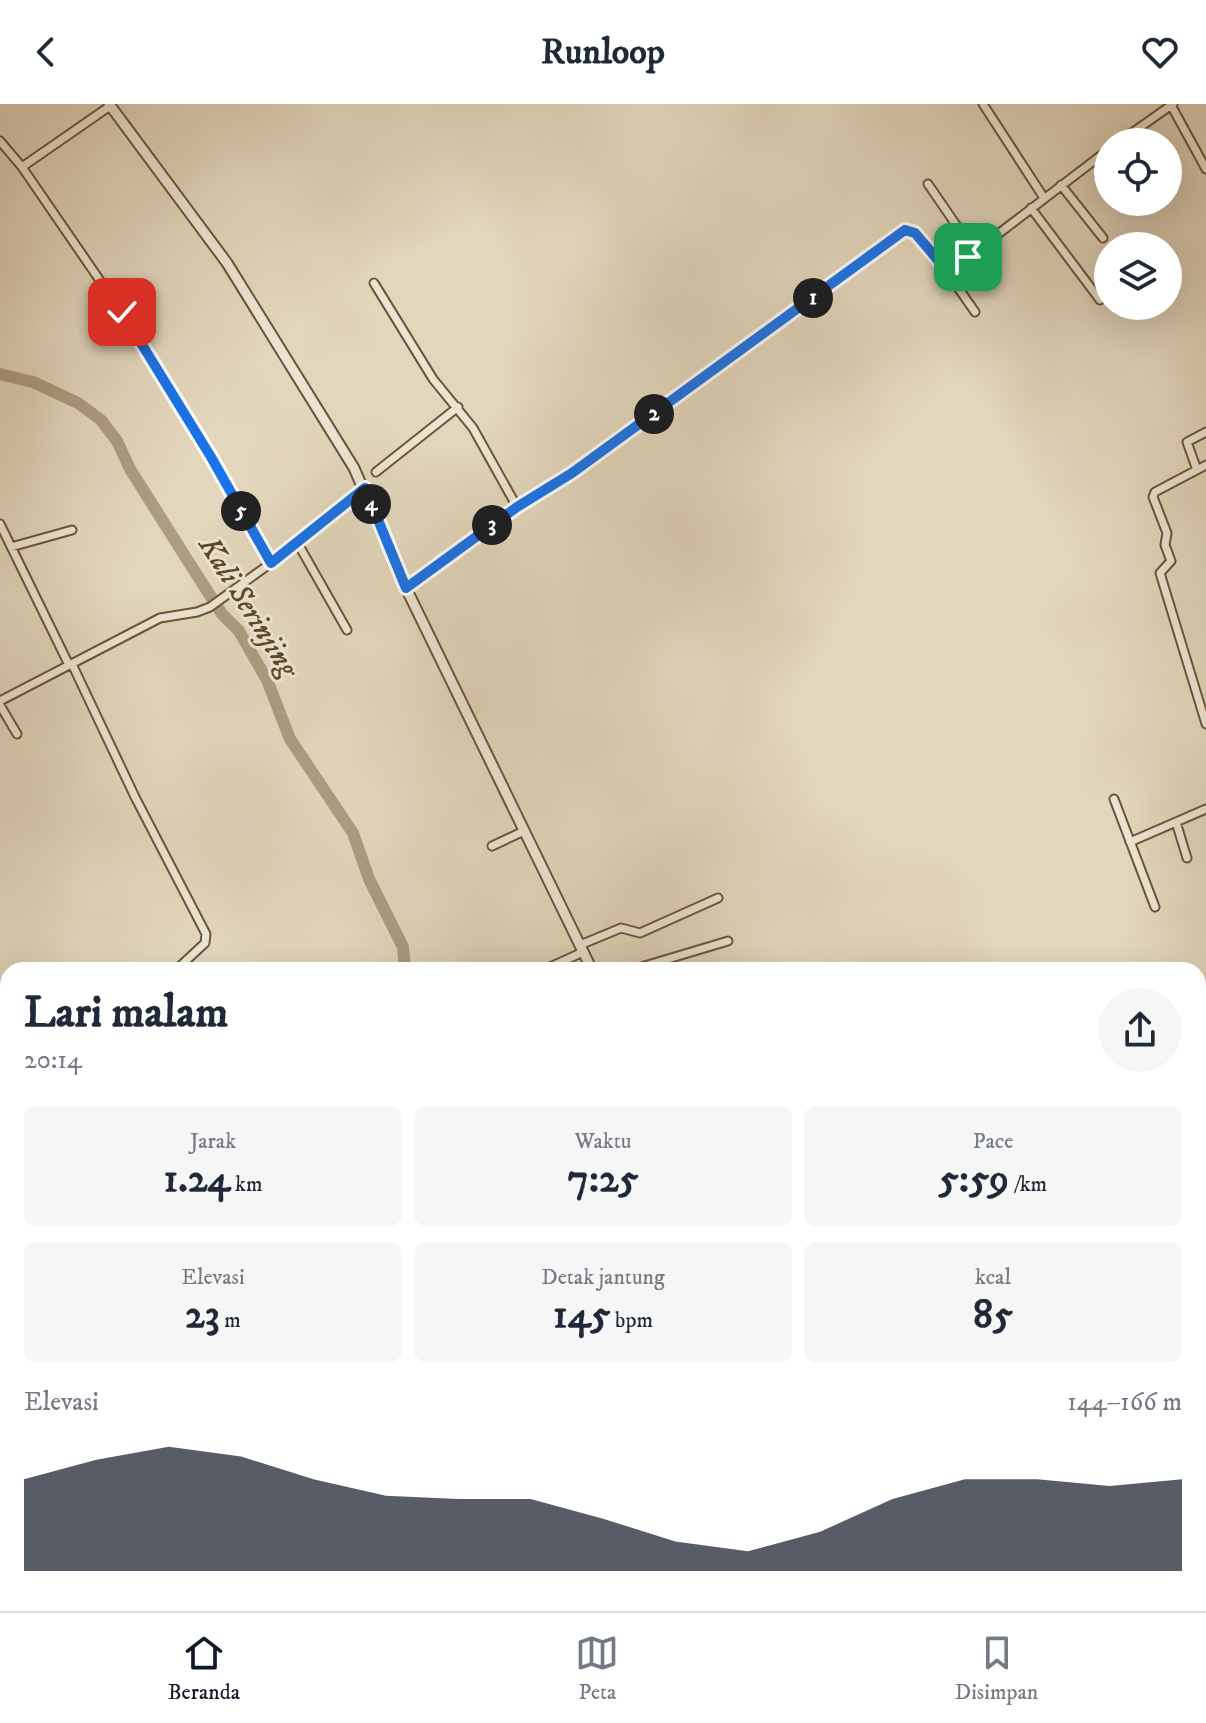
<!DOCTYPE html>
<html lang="id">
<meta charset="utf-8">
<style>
:root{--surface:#fff;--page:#f6f6f7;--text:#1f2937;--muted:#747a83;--line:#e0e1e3;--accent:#111827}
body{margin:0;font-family:"IM FELL DW Pica",serif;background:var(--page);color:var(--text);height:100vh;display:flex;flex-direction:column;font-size:30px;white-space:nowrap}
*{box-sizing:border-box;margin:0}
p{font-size:26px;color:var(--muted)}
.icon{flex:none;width:44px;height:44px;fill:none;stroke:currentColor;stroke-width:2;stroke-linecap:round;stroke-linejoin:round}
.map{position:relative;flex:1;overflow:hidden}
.sheet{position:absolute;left:0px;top:858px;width:1206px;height:650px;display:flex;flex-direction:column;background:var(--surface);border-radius:24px 24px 0 0;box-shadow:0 8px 32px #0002}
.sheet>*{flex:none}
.tools{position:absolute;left:1094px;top:24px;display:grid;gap:16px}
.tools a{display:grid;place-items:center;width:88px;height:88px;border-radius:50%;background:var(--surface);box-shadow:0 8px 32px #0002;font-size:40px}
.pin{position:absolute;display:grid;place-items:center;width:68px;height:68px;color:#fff;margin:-34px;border-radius:16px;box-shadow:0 4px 12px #0006}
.km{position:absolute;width:40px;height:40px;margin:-20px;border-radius:50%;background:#222;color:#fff;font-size:22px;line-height:40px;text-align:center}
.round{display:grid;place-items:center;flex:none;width:84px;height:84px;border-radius:42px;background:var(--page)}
.head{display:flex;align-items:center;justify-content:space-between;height:136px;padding:0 24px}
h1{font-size:44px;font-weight:700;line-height:60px}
.stats{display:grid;grid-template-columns:repeat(3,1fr);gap:12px;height:136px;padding:8px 24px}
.stats div{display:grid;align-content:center;border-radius:12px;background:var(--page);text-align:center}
.stats b{font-size:40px;font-weight:700}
.stats small{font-size:22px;font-weight:400}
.stats p{font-size:22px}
.chart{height:224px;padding:16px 24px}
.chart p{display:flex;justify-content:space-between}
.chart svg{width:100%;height:144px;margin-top:8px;fill:var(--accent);opacity:.7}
header{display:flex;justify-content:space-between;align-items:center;height:104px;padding:0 24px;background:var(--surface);font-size:36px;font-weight:700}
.tabs{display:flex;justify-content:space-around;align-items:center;height:112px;border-top:2px solid var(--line);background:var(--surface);font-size:22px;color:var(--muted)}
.tabs a{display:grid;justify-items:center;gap:4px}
.tabs .active{color:var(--accent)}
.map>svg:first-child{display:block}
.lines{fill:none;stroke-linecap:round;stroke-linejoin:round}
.river{stroke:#ac9c80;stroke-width:12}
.minor-casing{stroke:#6c5638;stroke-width:11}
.tertiary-casing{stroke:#6c5638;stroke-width:13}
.primary-casing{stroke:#442c0c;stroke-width:15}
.minor{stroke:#ece4d3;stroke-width:7}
.tertiary{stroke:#ece4d3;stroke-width:9}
.primary{stroke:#e2d6bc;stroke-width:11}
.route-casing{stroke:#fff;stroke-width:16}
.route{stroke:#1a73e8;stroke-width:10}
.labels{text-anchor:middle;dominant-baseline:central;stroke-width:6;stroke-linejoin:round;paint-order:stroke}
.water-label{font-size:30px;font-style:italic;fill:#5e4829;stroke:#ece4d3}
</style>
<header><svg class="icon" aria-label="back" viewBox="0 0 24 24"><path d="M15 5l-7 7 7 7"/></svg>Runloop<svg class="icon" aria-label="heart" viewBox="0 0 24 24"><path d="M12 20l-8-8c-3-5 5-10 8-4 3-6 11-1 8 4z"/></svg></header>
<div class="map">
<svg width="1206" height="1507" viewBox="0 0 1206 1507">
<rect width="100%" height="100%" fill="#e2d6bc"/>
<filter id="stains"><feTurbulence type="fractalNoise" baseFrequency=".0025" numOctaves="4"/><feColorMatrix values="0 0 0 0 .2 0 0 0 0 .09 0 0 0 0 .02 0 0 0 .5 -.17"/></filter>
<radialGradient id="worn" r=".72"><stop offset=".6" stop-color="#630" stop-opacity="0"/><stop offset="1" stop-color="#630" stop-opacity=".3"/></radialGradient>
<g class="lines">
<!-- river -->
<path class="river" d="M0,270L33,278L78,299L101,316L117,337L130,365L188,457L222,510L239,527L267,576L290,635L353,729L369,775L403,843L405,866
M666,1500L669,1507"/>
<!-- minor casing -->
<g class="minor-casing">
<path id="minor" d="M983,0L1044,94
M1171,1L1206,65
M0,37L22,63L138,232L271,459
M1119,38L1173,0
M1099,53L1108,67
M22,63L110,2
M928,80L974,147
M1061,81L1103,134
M1031,104L1100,196
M943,162L975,208
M374,179L433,275L473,324L517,403
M1206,361L1155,388L1153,393L1167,429L1165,441L1171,457L1160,469L1206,620
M1197,366L1187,338L1206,328
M376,368L458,303
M0,420L69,561
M297,438L347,526
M11,443L72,426
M406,484L517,403L572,369L905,126L910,125L915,129L939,159L950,162L968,153L1108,46
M72,560L135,693L206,830L205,839L176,866
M0,597L160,514L197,508L210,503L271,459L365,384
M0,601L17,630
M1114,695L1155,803
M1176,718L1187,754
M1130,738L1206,705
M492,742L524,727
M580,841L621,824L640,829L718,794
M548,864L583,848
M631,866L728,837
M1198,932L1206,929
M0,1028L8,1021
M1198,1073L1206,1084
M1198,1260L1206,1270
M1198,1351L1206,1345
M1198,1423L1206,1432
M1125,1500L1130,1507
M211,1507L217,1500
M960,1507L962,1500
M982,1507L991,1500"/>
</g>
<!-- tertiary casing -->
<g class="tertiary-casing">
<path id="tertiary" d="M109,0L227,159L354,364L406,484L592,866
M723,1500L725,1507"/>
</g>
<!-- primary casing -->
<g class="primary-casing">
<path id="primary" d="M0,1127L8,1132
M501,1500L506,1507"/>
</g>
<!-- minor -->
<use href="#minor" class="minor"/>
<!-- tertiary -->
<use href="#tertiary" class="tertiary"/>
<!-- primary -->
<use href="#primary" class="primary"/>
</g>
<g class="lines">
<!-- route casing -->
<g class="route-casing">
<path id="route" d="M122,208L211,353L271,459L365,384L406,484L517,403L572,369L905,126L915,129L943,162H950L968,153"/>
</g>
<!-- route -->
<use href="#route" class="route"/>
</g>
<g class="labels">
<!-- water labels -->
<g class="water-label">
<text transform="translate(248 503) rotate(58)">Kali Serinjing</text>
</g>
</g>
<rect width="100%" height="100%" filter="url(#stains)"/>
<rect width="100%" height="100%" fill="url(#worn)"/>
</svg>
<div class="tools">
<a><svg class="icon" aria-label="locate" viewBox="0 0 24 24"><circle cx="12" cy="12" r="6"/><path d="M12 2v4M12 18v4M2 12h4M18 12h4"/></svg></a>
<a><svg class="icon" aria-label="layers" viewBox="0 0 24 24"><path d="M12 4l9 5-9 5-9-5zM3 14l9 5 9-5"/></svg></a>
</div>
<div class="pin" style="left:968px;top:153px;background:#1e9e55"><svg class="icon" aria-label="arrive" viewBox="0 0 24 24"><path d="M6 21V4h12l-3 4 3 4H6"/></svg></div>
<div class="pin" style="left:122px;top:208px;background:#d93025"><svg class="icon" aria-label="check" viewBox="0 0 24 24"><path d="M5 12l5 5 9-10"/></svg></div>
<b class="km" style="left:813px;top:194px">1</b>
<b class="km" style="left:654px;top:310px">2</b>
<b class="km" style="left:492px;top:421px">3</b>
<b class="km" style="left:371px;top:400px">4</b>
<b class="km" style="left:241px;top:407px">5</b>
<section class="sheet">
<div class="head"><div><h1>Lari malam</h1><p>20:14</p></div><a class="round"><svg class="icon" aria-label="share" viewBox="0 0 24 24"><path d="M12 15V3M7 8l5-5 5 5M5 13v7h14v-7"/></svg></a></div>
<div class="stats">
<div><p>Jarak</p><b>1.24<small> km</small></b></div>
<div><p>Waktu</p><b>7:25</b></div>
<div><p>Pace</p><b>5:59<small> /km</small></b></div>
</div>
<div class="stats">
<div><p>Elevasi</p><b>23<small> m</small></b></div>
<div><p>Detak jantung</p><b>145<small> bpm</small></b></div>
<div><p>kcal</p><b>85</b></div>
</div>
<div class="chart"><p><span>Elevasi</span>144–166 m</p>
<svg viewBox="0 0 160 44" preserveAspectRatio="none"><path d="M0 44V16L10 10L20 6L30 9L40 16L50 21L60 22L70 22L80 28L90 35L100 38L110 32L120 22L130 16L140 16L150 18L160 16V44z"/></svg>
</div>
</section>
</div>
<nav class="tabs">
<a class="active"><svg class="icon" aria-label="home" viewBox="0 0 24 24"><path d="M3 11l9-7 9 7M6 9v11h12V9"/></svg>Beranda</a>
<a><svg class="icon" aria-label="map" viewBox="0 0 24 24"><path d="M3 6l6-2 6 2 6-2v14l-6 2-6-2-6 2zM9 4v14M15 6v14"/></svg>Peta</a>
<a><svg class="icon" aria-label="saved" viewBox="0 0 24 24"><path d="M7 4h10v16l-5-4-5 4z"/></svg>Disimpan</a>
</nav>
